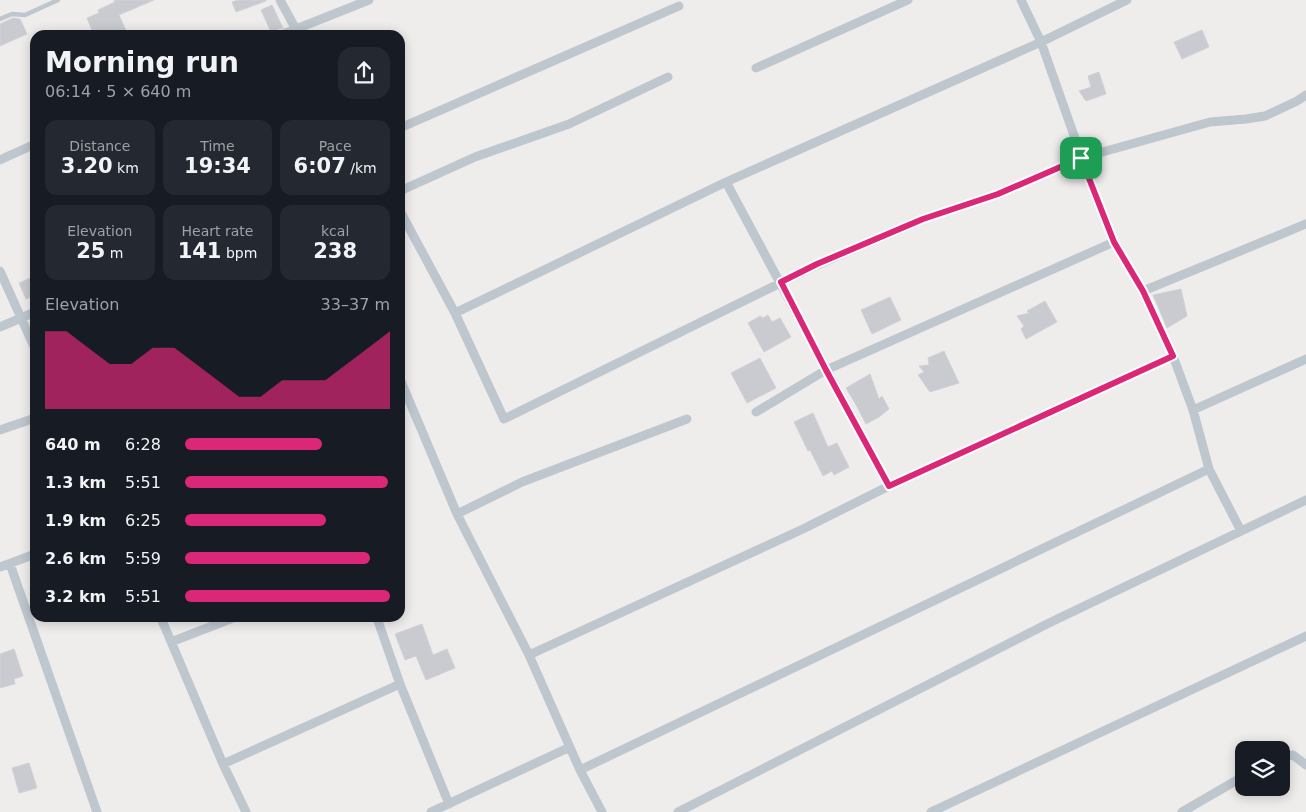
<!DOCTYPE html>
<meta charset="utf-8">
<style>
:root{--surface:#171b24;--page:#242831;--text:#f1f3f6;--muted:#9ea1a6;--accent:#db2777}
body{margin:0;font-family:"DejaVu Sans",sans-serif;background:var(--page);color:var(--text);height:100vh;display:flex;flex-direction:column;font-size:19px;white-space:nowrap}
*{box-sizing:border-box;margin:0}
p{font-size:16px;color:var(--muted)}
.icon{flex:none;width:28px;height:28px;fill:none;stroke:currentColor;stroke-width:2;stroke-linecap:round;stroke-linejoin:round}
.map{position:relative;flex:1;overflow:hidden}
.side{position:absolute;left:30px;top:30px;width:375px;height:592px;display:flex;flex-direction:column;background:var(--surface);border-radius:15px;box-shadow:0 2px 12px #0003}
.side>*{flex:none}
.controls{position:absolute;left:1235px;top:741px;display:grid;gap:10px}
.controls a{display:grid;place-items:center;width:55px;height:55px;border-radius:10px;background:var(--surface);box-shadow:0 2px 12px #0003;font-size:25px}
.pin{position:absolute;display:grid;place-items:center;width:42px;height:42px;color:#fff;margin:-21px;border-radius:10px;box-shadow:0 2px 8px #0006}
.round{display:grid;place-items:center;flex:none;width:52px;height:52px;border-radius:15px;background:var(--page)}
.head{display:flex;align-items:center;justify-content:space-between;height:85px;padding:0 15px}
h1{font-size:28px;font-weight:800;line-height:38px}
.metrics{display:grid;grid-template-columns:repeat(3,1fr);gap:8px;height:85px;padding:5px 15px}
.metrics div{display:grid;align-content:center;border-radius:12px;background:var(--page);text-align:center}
.metrics b{font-size:21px;font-weight:800}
.metrics small{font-size:14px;font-weight:400}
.metrics p{font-size:14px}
.chart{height:140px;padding:10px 15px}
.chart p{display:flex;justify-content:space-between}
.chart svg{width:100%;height:90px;margin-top:5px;fill:var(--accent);opacity:.7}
ul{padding:0 15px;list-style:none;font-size:16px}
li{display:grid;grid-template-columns:80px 60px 1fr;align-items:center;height:38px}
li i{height:12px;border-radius:6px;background:var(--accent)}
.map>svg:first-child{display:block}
.building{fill:#cacbd1;stroke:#d1d2d8}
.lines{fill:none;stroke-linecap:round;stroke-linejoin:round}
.lane{stroke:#bec6ce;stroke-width:4.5}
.street{stroke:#bec6ce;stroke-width:9}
.route-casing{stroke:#fff;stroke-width:10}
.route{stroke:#db2777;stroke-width:6}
</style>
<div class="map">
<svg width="1306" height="812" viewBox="0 0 1306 812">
<rect width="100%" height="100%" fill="#efecec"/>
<!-- building -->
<path class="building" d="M114,0H154L119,15L128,35H94L87,18L99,13L98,10L115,2Z
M238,0H266V1L236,12L232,2Z
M272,5L283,28L278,29L272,34L261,10Z
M13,18L20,19L27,34L0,46V24Z
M1202,30L1209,47L1182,59L1174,42Z
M1099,72L1106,94L1086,101L1079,91L1091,87L1088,76Z
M35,276V296L26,299L19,283Z
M1181,289L1187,316L1167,328L1153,295Z
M890,297L901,320L872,334L861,310Z
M1045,301L1057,322L1026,339L1021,329L1024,326L1017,316L1029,313L1027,311Z
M768,315L772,322L780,318L791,337L764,352L748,323L760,316L763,318Z
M944,351L959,383L930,392L918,375L924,372L919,366L929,365L928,358Z
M760,358L776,388L747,403L731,373Z
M870,374L879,399L882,396L889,409L879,417L866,424L855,403L846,388Z
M813,413L828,447L837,443L849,467L834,475L832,471L823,476L810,450L808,451L794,422Z
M422,624L433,655L447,649L455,668L426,680L416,656L405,660L395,634Z
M14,649L23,676L14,679L15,684L0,688V654Z
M29,763L37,788L19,793L12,768Z"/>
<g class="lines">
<!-- lane -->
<path class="lane" d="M0,19L12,14L25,15L58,0"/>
<!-- street -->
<path class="street" d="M280,0L299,35
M1021,0L1041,42L1094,192L1114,242L1143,291L1173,356L1193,410L1209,469L1241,531
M281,35L369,0
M756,68L908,0
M400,128L679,6
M0,160L35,144
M726,182L889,486
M400,191L475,157L569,124L668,77
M400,211L455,313L504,419L817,265L923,219L998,194L1081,158L1210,122L1246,119L1265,116L1297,101L1306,95
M0,271L35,349
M1143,291L1306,224
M455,313L726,182L1041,42L1127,0
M0,327L35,312
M400,379L457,514L529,655L580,770L602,812
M1193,410L1306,359
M756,412L826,370L1114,242
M0,430L35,418
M457,514L522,482L687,419
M10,564L97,812
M0,567L35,554
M161,618L223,764L246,812
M377,618L400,684L449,804
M171,642L233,618
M529,655L803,529L889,486L1173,356
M1281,757L1293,755L1306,765
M223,764L400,684
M580,770L1209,469
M431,812L570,747
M678,812L1049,623L1306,500
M931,812L1306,636
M1182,812L1244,776"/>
</g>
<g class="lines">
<!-- route casing -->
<g class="route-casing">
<path id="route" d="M1081,158L1114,242L1143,291L1173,356L889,486L826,370L781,282L817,264L923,219L998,194Z"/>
</g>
<!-- route -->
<use href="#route" class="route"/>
</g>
</svg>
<div class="controls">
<a><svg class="icon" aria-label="layers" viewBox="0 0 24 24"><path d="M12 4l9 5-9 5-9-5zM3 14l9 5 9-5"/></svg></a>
</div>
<div class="pin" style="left:1081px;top:158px;background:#1e9e55"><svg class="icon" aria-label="arrive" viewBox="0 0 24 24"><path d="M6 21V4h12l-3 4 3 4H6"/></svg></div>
<section class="side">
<div class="head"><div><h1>Morning run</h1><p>06:14 · 5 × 640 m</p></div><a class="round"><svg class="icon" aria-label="share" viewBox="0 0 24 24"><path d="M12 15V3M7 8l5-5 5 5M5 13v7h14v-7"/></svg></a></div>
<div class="metrics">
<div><p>Distance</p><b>3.20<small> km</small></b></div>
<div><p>Time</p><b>19:34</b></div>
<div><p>Pace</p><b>6:07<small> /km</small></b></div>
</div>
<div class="metrics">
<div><p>Elevation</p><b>25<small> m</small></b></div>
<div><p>Heart rate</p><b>141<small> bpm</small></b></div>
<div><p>kcal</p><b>238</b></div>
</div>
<div class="chart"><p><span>Elevation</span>33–37 m</p>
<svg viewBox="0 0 160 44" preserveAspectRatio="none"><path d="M0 44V6L10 6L20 14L30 22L40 22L50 14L60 14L70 22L80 30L90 38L100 38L110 30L120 30L130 30L140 22L150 14L160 6V44z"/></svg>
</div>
<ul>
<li><b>640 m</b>6:28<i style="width:67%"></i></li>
<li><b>1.3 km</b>5:51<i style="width:99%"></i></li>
<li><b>1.9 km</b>6:25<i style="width:69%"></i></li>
<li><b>2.6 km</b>5:59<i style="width:90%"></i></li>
<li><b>3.2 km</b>5:51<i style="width:100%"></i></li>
</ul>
</section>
</div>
